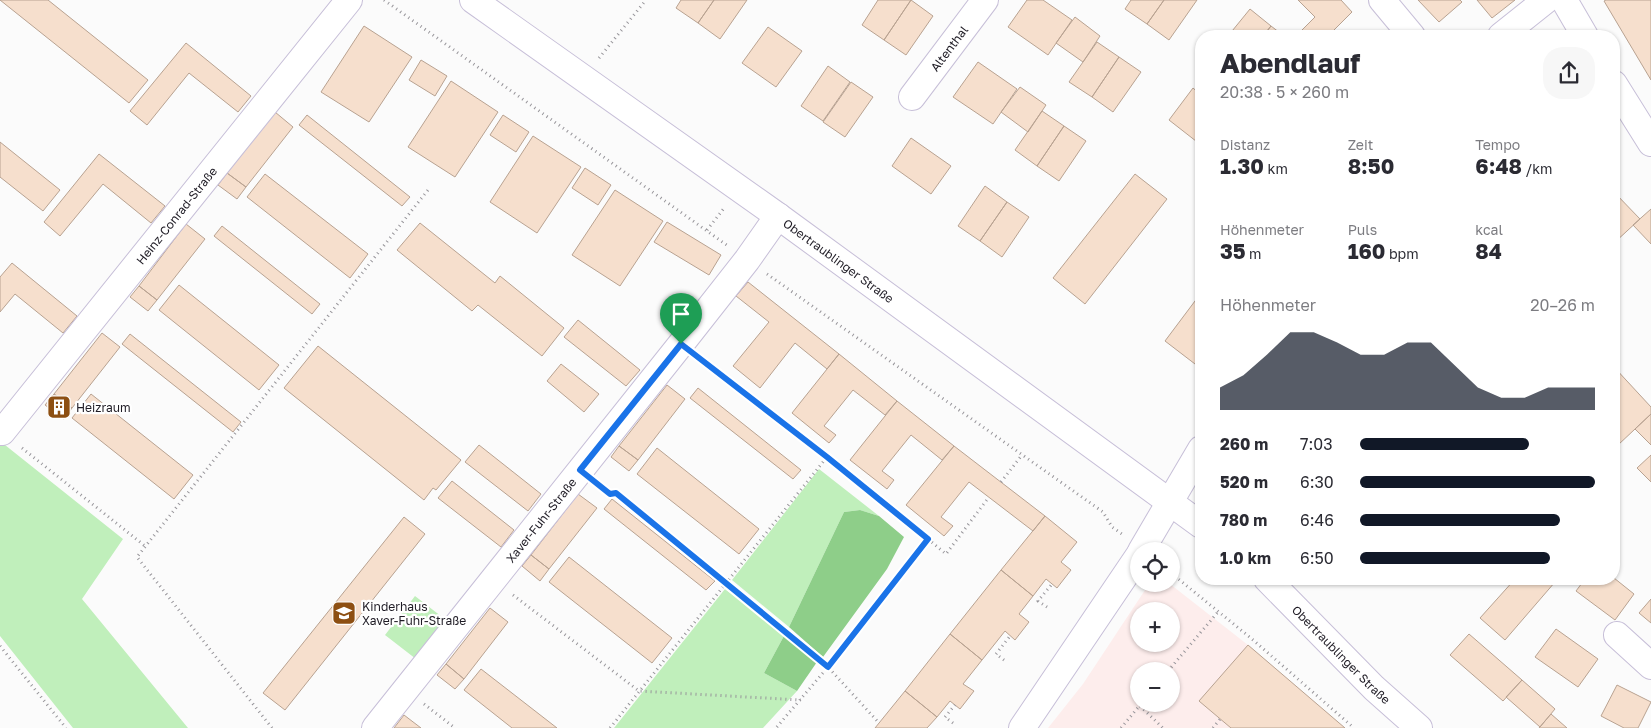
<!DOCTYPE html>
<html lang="de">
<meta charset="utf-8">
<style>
:root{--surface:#fff;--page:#f7f7f7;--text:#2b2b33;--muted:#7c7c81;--accent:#111827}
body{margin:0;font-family:"Golos Text",sans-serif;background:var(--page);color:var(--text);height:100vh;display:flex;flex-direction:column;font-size:19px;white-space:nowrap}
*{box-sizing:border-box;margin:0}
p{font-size:16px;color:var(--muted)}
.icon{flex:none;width:28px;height:28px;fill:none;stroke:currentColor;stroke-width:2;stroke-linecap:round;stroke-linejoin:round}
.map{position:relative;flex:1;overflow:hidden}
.details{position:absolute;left:1195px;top:30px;width:425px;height:555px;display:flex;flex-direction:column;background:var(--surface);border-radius:20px;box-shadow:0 1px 4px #0004}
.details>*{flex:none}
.fabs{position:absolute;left:1130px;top:542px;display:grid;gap:10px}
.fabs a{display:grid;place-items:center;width:50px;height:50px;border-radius:50%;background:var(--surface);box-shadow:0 1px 4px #0004;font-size:25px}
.pin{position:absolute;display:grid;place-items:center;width:42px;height:42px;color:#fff;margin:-51px -21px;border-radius:50% 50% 50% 0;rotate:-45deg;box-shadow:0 0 5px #0007}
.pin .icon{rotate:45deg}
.round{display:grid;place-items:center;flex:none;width:52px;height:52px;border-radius:20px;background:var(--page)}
.headline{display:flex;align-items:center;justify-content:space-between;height:85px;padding:0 25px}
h1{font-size:28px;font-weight:700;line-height:38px}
.figures{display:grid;grid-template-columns:repeat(3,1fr);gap:8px;height:85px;padding:5px 25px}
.figures div{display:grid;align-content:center}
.figures b{font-size:21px;font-weight:700}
.figures small{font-size:14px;font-weight:400}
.figures p{font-size:14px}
.chart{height:140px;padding:10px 25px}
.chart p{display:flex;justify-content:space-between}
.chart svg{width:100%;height:90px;margin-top:5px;fill:var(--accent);opacity:.7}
ul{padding:0 25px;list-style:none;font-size:16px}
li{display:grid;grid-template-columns:80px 60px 1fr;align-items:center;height:38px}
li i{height:12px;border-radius:6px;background:var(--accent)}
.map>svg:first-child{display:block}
.commercial{fill:#fdedec;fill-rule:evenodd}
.green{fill:#c0efbb}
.forest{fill:#8ece89}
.building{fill:#f6dfcd;stroke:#b8a291}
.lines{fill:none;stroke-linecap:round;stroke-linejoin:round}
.minor-casing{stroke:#c7bfd8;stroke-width:28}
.path{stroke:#97959a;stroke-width:3;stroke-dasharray:1 4;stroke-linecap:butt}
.minor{stroke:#fff;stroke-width:26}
.route-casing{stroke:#fff;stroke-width:10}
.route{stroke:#1a73e8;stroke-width:6}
.labels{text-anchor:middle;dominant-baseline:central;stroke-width:4.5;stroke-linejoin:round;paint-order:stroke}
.street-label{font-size:12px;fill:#1f1c25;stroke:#fff}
.poi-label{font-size:12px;fill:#1f1c25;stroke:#fff;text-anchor:start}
</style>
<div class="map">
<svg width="1651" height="728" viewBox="0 0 1651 728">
<rect width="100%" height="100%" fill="#fbfbfb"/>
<!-- commercial -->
<path class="commercial" d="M1149,584H1170L1248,645L1345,728H1048L1083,684ZM1139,611H1171V644H1139ZM1139,671H1171V704H1139Z"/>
<!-- green -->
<path class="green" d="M0,441L123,539L82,599L188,728H73L0,636Z
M819,469L879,516L860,510L844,512L789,627L732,580Z
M725,589L785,634L764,673L797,691L763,728H614Z
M415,596L446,620L416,659L385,635Z"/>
<!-- forest -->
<path class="forest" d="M860,510L879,516L904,537L887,569L823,657L789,627L844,512Z
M785,634L817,662L797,691L764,673Z"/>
<!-- building -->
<path class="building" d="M0,0H48L148,80L129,103Z
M681,0H714L698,23L676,8Z
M714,0H747L720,39L698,23Z
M878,0H911L884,40L862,25Z
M911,0L933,16L906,55L884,40Z
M1027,0H1043L1072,20L1048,55L1008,27Z
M1131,0H1164L1147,24L1125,9Z
M1164,0H1197L1169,40L1147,24Z
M1298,0H1341L1352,12L1334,30L1340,36H1304L1300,32L1315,17Z
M1418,0H1460L1462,2L1439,22Z
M1477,0H1515L1492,18Z
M1606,0H1651V80L1604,1Z
M1250,9L1271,26L1263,36H1228Z
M1075,17L1100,36L1083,62L1056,43Z
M364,26L412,57L369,122L321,92Z
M1271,26L1284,36H1263Z
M768,27L802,51L776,87L742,63Z
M1097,42L1119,57L1092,97L1069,82Z
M186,43L251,96L238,112L189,73L147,125L130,111Z
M1119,57L1141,72L1113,112L1092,97Z
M421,60L447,76L435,96L409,80Z
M978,62L1017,89L993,124L953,97Z
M828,66L850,82L823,121L801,106Z
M451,81L498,112L455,177L408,147Z
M851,82L873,97L845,137L823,122Z
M1020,87L1046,105L1028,132L1001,112Z
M1193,88L1201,95V145L1169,120Z
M1042,111L1064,126L1037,166L1015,150Z
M275,112L293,127L246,187L227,173Z
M307,115L410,197L402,206L299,125Z
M503,115L529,132L516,152L490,135Z
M1064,126L1086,141L1059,181L1037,166Z
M533,136L581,167L537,233L490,202Z
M911,138L951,166L931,194L892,166Z
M0,142L60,190L43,211L0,177Z
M99,154L165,206L151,223L103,184L60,236L44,222Z
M585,168L611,185L598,205L572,188Z
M227,173L246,187L237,199L218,185Z
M265,174L368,254L350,278L247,197Z
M1135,174L1167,199L1085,304L1053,278Z
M985,186L1007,202L980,241L958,226Z
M615,190L663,221L620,286L572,255Z
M1614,192L1640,219L1614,243Z
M1007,202L1029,217L1002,257L980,241Z
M1651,209V244L1633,225Z
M667,222L721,255L709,275L654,242Z
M420,223L495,283L500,276L564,328L542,356L478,305L472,311L397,250Z
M186,224L205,239L157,300L139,286Z
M222,226L320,304L312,314L214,236Z
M12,263L77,316L63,333L15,294L0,312V277Z
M748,282L839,354L827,369L795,343L760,388L733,366L769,322L736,296Z
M179,285L279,365L259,390L159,310Z
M139,286L157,300L148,311L130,297Z
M1201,293V356L1195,364L1165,341Z
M578,320L640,370L626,386L564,337Z
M102,333L120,347L72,408L54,394Z
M130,334L241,422L233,432L122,344Z
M318,346L461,460L436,490L433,488L424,500L284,388Z
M839,354L897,401L885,415L853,390L824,426L836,435L829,443L792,413Z
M561,364L599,394L584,412L547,381Z
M1614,367L1651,407V414L1618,445L1614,440Z
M667,385L685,399L638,460L619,446Z
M698,388L801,470L793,479L690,398Z
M54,394L72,408L64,419L45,405Z
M91,394L193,475L174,499L72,418Z
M897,401L954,446L942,460L911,435L882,471L894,480L887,489L850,460Z
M1651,414V445L1635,429Z
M479,445L541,494L528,511L465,462Z
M619,446L638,460L629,471L611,457Z
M954,446L1045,516L1033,531L969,482L941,517L953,526L944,536L906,505Z
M657,448L759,529L739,554L637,474Z
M1651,455V482L1637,468Z
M452,481L514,530L501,547L438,498Z
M578,494L597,508L549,569L531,555Z
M612,499L715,581L706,590L604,509Z
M1045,516L1077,542L1061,562L1071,570L1057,588L1046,579L1033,596L1001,570Z
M404,517L425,534L285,710L263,693Z
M531,555L549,569L540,581L522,566Z
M569,557L672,638L652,663L549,582Z
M1001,570L1033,596L1019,614L1029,622L1015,640L1005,631L982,660L950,634Z
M1614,578L1634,594L1615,620L1576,591L1585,579Z
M1515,579H1552L1555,582L1505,640L1480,618Z
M1651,599V623L1639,613Z
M490,608L508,622L464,679L446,664Z
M1556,629L1598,659L1578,687L1535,657Z
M950,634L982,660L963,684L974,691L960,709L950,701L937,717L905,691Z
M1469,634L1522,680L1503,701L1450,655Z
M1248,645L1345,728H1231L1199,701Z
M446,664L464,679L455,689L437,675Z
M481,669L557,728H512L464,690Z
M1522,680L1555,709L1540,727L1506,697Z
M1617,685L1651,702L1638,728H1624L1601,716Z
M905,691L937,717L927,728H875Z
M1551,714L1567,728H1539Z
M404,715L421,728H394Z"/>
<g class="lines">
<!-- minor casing -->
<g class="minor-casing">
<g id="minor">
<path id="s1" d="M473,0L778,216L1201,525"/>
<path d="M1382,0L1412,36"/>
<path d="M1564,0L1585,36"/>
<path d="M1501,36L1546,0"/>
<path d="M1614,84L1651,143"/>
<path id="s2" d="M912,97L985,0"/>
<path id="s3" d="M2,432L349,0"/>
<path d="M1141,551L1201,449"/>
<path id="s4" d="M1267,579L1374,688L1419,728"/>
<path d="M1617,635L1651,666"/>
<path id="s5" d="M375,728L681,344L747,260L778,216"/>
<path d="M1022,728L1139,555"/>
</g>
</g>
<!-- path -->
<path class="path" d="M384,0L728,246
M599,58L646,0
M707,230L725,207
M767,274L1103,512L1112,527L1122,534
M701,359L827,457L928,539L828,667L776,728
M22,448L145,546
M1001,482L1022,455
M600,485L611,494L616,493L828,667L879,723
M928,539L946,554L989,497
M1171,573L1252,639L1354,728
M513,595L639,691L801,700
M1047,607L1038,601L1052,584
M0,646L66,728
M1004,660L996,654L1010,636
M1168,671L1218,612
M424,704L455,728
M1140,706L1163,728
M953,723L945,717L955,705
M272,728L137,557L428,190
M610,728L827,457
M1121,728L1141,704
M1213,728L1220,719"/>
<!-- minor -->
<use href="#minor" class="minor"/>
</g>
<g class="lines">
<!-- route casing -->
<g class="route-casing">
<path id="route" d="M681,344L827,457L928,539L828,667L616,493L610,494L580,470Z"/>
</g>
<!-- route -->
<use href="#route" class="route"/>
</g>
<!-- icons -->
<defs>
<g id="building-square" transform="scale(1.25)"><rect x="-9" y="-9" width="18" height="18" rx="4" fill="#8d4f12" stroke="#fff"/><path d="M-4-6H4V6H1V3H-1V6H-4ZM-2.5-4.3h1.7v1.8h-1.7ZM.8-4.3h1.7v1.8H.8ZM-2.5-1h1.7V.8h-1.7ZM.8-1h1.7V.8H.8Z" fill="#fff"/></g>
<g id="school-square" transform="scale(1.25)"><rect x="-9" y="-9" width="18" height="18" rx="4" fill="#8d4f12" stroke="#fff"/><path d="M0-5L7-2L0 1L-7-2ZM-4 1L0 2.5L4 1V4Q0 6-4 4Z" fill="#fff"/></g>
</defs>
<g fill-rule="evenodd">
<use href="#building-square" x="59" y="407"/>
<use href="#school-square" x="344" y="613"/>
</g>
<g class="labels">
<!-- street labels -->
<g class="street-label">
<text stroke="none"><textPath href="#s2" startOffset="61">Altenthal</textPath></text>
<text stroke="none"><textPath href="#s3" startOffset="278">Heinz-Conrad-Straße</textPath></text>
<text stroke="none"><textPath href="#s1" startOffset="449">Obertraublinger Straße</textPath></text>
<text stroke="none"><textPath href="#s5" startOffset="266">Xaver-Fuhr-Straße</textPath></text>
<text stroke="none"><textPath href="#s4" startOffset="106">Obertraublinger Straße</textPath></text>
</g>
<!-- poi labels -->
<g class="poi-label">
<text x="76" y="407">Heizraum</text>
<text x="362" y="606">Kinderhaus<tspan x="362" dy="14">Xaver-Fuhr-Straße</tspan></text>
</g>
</g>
</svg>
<div class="fabs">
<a><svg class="icon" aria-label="locate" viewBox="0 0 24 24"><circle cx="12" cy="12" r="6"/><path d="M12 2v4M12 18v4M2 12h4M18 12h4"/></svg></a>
<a>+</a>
<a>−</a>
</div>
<div class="pin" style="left:681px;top:344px;background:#1e9e55"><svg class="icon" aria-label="arrive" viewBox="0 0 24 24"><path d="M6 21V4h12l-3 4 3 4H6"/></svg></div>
<section class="details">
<div class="headline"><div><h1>Abendlauf</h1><p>20:38 · 5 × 260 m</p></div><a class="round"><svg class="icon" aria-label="share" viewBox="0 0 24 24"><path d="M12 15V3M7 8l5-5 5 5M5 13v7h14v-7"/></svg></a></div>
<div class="figures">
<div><p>Distanz</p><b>1.30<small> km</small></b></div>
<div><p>Zeit</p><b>8:50</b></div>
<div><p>Tempo</p><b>6:48<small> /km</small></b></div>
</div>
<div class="figures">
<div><p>Höhenmeter</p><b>35<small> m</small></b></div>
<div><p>Puls</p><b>160<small> bpm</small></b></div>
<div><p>kcal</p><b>84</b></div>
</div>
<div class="chart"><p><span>Höhenmeter</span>20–26 m</p>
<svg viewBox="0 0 160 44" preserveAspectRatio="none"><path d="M0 44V33L10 27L20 17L30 6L40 6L50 11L60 17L70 17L80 11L90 11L100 22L110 33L120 38L130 38L140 33L150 33L160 33V44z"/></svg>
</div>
<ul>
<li><b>260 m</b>7:03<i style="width:72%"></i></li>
<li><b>520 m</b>6:30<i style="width:100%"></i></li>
<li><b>780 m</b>6:46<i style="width:85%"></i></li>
<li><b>1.0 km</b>6:50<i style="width:81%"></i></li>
</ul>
</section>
</div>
